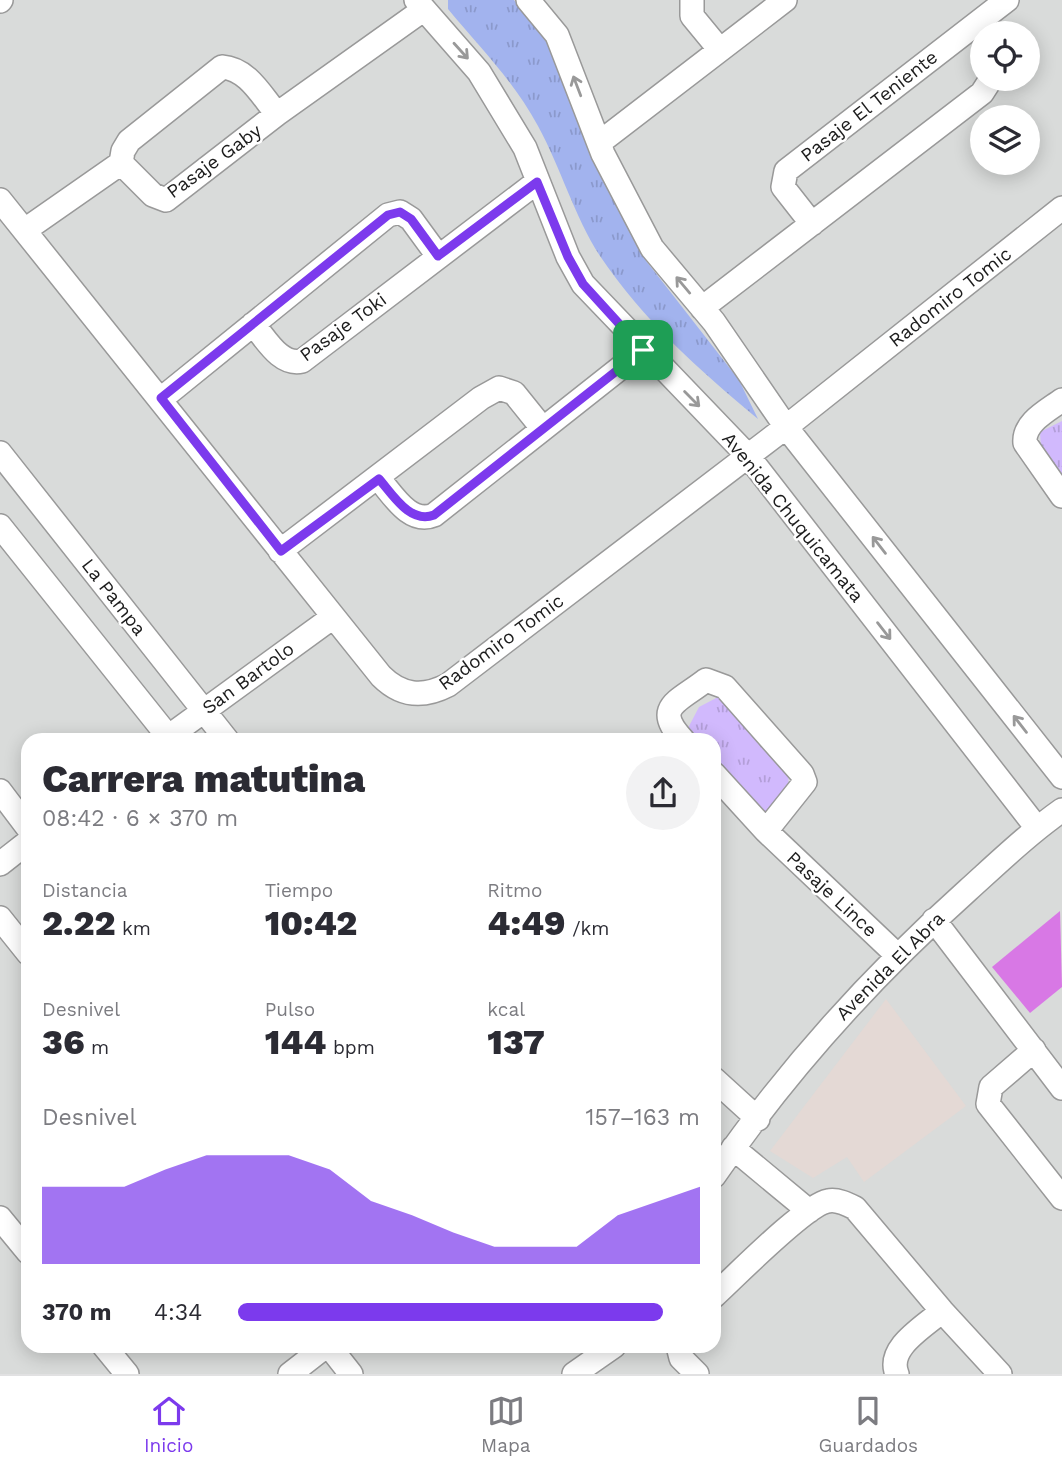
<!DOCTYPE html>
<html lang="es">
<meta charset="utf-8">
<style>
:root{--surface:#fff;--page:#f2f2f3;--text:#2b2b33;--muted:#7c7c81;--line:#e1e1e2;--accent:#7c3aed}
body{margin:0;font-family:"Work Sans",sans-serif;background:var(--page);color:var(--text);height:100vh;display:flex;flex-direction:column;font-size:26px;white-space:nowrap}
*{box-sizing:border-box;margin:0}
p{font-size:23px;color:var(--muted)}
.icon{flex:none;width:38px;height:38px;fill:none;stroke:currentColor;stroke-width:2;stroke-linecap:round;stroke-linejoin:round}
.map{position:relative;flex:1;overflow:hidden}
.panel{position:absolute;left:21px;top:733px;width:700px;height:620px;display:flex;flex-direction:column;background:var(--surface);border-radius:21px;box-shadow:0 4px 18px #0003}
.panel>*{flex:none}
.fabs{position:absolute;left:970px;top:21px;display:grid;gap:14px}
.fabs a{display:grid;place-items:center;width:70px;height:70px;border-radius:50%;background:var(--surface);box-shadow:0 4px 18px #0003;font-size:35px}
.pin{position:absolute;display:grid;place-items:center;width:60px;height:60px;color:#fff;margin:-30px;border-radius:14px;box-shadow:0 4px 10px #0006}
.round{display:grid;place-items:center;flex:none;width:74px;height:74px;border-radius:37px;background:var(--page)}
.head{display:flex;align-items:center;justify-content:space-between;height:119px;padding:0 21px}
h1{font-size:38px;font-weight:800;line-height:52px}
.metrics{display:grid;grid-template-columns:repeat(3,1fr);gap:10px;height:119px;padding:7px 21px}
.metrics div{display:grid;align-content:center}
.metrics b{font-size:35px;font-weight:800}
.metrics small{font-size:19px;font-weight:400}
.metrics p{font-size:19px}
.chart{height:196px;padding:14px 21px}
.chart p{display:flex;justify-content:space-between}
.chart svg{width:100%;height:126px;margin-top:7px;fill:var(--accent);opacity:.7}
ul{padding:0 21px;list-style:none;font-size:23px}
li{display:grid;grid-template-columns:112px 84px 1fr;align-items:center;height:52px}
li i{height:18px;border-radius:9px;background:var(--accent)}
.tab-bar{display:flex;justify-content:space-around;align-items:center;height:98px;border-top:2px solid var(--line);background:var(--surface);font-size:19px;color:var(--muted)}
.tab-bar a{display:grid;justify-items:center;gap:4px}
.tab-bar .selected{color:var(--accent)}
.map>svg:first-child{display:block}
.residential{fill:#d9dbda;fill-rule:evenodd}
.grass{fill:url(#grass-tufts)}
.park{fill:url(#park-tufts)}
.pitch{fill:#d878e5}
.plaza{fill:#e4d9d5}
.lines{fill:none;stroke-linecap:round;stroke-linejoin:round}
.minor-casing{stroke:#999;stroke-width:26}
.minor{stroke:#fff;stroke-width:23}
.oneway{stroke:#999}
.route-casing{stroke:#fff;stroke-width:14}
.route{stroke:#7c3aed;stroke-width:9}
.labels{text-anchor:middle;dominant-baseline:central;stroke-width:5;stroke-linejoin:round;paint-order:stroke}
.street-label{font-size:19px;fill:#1c1c1c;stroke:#fff}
</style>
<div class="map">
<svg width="1062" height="1374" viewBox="0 0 1062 1374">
<defs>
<pattern id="grass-tufts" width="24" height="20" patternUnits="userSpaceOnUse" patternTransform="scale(1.75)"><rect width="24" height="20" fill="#a2b3ee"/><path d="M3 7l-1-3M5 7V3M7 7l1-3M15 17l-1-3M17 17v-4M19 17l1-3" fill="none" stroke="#8b99cc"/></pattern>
<pattern id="park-tufts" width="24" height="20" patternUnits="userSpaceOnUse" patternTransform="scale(1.75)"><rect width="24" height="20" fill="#d1b9fd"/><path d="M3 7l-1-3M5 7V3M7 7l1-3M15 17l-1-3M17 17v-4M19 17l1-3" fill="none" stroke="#b39ed8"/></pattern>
</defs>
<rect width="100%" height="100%" fill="#e1efee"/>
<!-- residential -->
<path class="residential" d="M0,0H1062V1374H0ZM982,33H1027V79H982ZM982,117H1027V163H982ZM28,740H714V1346H28Z"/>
<!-- grass -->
<path class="grass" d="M448,0H514L552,49L621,214L647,262L739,380L758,419C699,370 643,320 600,256C574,216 561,168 538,126C513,80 481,49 448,9Z"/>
<!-- park -->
<path class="park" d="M1062,421V477L1041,449L1040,432Z
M720,696L788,772L789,792L765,812L714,759V740H697L687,730L699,707Z"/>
<!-- pitch -->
<path class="pitch" d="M1060,911L1062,987L1030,1013L992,967Z"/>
<!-- plaza -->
<path class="plaza" d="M886,999L966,1106L864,1182L847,1157L813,1178L770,1151Z"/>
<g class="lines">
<!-- minor casing -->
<g class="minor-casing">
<path id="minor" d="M416,0L479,72L525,148L568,257L583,284L748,456L1037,828
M528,0L557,35L603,154L652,248L714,322L786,427L1062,777
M692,0V16L720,50
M0,1L1,0
M599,143L785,0
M121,163L153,195L166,200L277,114L423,10
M0,200L381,676C401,696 423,698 448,685L786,427L1062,208
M812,224L783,187L786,171L1007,0
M25,230L121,163L123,151L129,141L222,67C248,69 261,95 277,114
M702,308L982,93L991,79
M253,324C266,339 280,366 302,361L537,182
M161,399L388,215L400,212L411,219L438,256
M1062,400C1047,411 1023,423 1025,443L1062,496
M0,453L227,740
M379,479C393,495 410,525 434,515L643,350
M0,526L171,740
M280,551L481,398L499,388L514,393L543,429
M164,740L333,617
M683,740C652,707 678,702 706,680L725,687L802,774L805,782L766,831
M714,774L766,831L898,956
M0,791L28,828
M0,864L28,842
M0,918L28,953
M934,920L1062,1088
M1034,1050L991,1087L988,1104L1062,1198
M714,1079L758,1119
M733,1148L809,1211
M714,1176C786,1071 873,975 968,890C999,862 1028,834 1062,810
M0,1218L28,1252
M714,1296C735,1277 805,1205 828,1201C837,1199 847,1204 855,1208L942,1311L1000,1374
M104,1346L127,1374
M329,1346L351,1374
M678,1346L681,1358L697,1374
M290,1374L326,1346
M574,1374L614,1346
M897,1374C886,1348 924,1327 942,1311"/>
</g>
<!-- minor -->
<use href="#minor" class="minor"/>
</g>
<!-- one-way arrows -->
<defs><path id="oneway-shaft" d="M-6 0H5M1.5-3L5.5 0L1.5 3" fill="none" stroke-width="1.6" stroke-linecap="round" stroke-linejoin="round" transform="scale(1.75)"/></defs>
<g class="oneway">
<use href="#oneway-shaft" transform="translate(461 51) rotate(48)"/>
<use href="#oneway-shaft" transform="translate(577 86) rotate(-111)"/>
<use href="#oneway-shaft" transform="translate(683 285) rotate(-130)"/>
<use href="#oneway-shaft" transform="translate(692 399) rotate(45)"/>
<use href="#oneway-shaft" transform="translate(879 545) rotate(-128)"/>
<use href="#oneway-shaft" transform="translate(884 631) rotate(52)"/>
<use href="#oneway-shaft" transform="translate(1020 724) rotate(-128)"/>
</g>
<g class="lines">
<!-- route casing -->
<g class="route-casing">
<path id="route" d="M537,182L568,257L583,284L643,350L434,515C410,524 393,495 379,479L281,551L161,398L388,215L400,212L411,219L438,256Z"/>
</g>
<!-- route -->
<use href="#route" class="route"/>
</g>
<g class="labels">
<!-- street labels -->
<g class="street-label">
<text transform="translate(869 106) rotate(-38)">Pasaje El Teniente</text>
<text transform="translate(214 161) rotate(-36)">Pasaje Gaby</text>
<text transform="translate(950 297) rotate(-38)">Radomiro Tomic</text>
<text transform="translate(343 327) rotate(-36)">Pasaje Toki</text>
<text transform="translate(793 517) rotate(51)">Avenida Chuquicamata</text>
<text transform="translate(114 597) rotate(52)">La Pampa</text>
<text transform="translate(501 642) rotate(-36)">Radomiro Tomic</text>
<text transform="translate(248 678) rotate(-36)">San Bartolo</text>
<text transform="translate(832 894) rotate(43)">Pasaje Lince</text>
<text transform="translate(890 966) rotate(-45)">Avenida El Abra</text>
</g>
</g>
</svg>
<div class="fabs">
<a><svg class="icon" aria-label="locate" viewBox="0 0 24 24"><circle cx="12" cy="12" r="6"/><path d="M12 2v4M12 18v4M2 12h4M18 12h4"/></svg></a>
<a><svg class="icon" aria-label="layers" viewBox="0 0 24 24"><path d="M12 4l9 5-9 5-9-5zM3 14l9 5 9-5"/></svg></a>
</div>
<div class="pin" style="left:643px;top:350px;background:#1e9e55"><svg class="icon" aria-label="arrive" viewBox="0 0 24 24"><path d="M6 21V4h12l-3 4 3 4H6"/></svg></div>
<section class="panel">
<div class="head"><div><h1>Carrera matutina</h1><p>08:42 · 6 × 370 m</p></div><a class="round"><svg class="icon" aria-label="share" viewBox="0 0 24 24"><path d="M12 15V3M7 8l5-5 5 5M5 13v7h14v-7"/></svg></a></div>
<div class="metrics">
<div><p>Distancia</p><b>2.22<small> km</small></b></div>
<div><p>Tiempo</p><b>10:42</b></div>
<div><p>Ritmo</p><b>4:49<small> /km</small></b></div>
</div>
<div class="metrics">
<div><p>Desnivel</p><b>36<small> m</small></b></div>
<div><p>Pulso</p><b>144<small> bpm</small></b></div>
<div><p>kcal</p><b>137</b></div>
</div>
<div class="chart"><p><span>Desnivel</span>157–163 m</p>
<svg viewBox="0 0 160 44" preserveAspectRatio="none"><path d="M0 44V17L10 17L20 17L30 11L40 6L50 6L60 6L70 11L80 22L90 27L100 33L110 38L120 38L130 38L140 27L150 22L160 17V44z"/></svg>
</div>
<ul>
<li><b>370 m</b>4:34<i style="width:92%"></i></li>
</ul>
</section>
</div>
<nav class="tab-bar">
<a class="selected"><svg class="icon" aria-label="home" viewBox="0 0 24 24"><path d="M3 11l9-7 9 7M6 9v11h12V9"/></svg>Inicio</a>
<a><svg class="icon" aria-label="map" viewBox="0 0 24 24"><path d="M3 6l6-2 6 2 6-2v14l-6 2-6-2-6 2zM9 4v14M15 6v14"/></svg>Mapa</a>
<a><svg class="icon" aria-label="saved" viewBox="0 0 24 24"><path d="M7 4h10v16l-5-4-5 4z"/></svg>Guardados</a>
</nav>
